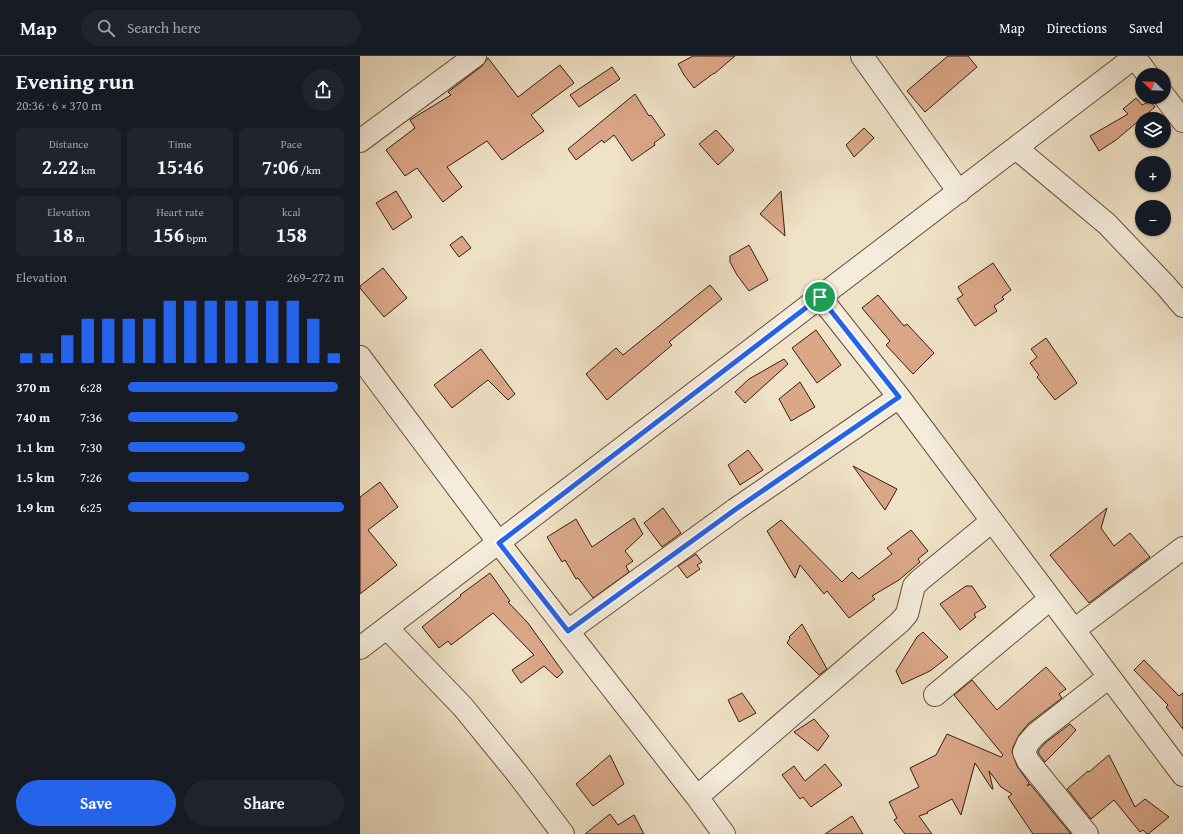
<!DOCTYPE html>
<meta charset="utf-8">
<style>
:root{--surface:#171b24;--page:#20242c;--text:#f1f3f6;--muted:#9ea1a6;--line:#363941;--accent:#2563eb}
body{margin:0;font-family:"Gentium Book Plus",serif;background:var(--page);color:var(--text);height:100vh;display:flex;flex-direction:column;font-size:15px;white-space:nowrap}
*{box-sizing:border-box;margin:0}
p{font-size:13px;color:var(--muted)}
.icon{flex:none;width:22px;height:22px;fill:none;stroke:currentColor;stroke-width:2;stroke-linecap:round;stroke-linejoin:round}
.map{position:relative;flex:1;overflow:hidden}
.details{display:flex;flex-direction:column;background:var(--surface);width:360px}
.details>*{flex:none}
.needle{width:26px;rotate:293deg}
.fabs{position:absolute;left:775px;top:12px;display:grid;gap:8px}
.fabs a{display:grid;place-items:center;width:36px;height:36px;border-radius:50%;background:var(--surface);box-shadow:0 1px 3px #0004;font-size:20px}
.pin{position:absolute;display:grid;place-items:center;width:34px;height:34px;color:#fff;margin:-17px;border:2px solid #fff;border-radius:50%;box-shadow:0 1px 4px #0007}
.round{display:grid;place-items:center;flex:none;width:42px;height:42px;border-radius:21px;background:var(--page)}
.summary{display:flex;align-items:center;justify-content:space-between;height:68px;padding:0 16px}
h1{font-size:22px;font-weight:600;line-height:30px}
.figures{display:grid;grid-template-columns:repeat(3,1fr);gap:6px;height:68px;padding:4px 16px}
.figures div{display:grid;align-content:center;border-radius:6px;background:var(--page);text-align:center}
.figures b{font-size:20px;font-weight:600}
.figures small{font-size:11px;font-weight:400}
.figures p{font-size:11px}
.chart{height:112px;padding:8px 16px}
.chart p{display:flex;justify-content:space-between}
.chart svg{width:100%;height:72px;margin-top:4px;stroke:var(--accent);stroke-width:6}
.primary-button{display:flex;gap:8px;margin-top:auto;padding:8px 16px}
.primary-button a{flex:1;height:46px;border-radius:24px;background:var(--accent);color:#fff;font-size:16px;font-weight:600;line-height:46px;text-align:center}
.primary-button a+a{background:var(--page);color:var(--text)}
ul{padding:0 16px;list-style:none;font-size:13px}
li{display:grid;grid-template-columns:64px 48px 1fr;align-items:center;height:30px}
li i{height:10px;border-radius:5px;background:var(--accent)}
header{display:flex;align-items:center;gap:24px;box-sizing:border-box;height:56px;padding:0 20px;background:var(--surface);border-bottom:1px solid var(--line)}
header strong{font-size:19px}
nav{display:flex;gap:22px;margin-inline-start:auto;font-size:14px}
.search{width:280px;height:36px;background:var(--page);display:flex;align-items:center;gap:10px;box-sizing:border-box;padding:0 14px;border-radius:22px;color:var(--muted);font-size:15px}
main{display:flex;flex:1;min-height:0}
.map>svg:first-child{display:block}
.building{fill:#dba789;stroke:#341f0f}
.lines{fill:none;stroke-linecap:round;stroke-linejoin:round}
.minor-casing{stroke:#63503d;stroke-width:24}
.minor{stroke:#f5ecdb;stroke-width:22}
.route-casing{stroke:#fff;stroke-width:8}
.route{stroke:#2563eb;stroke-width:5}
</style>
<header>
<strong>Map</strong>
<div class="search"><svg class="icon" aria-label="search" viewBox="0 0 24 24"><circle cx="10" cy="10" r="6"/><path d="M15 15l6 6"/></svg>Search here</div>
<nav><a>Map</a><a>Directions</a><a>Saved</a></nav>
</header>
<main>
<section class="details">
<div class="summary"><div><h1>Evening run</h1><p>20:36 · 6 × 370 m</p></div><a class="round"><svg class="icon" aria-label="share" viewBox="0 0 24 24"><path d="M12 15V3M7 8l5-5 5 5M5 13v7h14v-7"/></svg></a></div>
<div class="figures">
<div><p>Distance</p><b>2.22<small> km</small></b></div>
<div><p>Time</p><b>15:46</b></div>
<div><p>Pace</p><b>7:06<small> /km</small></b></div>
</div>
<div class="figures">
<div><p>Elevation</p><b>18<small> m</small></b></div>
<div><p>Heart rate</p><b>156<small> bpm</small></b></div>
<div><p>kcal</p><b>158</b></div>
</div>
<div class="chart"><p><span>Elevation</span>269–272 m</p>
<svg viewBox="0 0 160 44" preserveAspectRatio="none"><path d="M5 44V38M15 44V38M25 44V27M35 44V17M45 44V17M55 44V17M65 44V17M75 44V6M85 44V6M95 44V6M105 44V6M115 44V6M125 44V6M135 44V6M145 44V17M155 44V38"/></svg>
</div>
<ul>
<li><b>370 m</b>6:28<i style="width:97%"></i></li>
<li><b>740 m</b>7:36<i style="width:51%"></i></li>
<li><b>1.1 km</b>7:30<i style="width:54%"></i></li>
<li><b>1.5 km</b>7:26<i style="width:56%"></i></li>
<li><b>1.9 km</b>6:25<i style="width:100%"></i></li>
</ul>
<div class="primary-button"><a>Save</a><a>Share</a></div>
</section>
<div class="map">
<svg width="823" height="778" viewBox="0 0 823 778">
<rect width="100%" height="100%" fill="#f0e2c7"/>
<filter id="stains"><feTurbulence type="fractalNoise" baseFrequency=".005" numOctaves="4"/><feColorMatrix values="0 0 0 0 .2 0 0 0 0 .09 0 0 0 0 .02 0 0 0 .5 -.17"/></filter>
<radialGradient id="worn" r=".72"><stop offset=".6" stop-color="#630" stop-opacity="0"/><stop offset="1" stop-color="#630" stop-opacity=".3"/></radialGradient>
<!-- building -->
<path class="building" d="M333,0H375L354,18V17L334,32L324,19L318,8Z
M588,0H608L617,11L565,56L547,35Z
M128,2L158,41L200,9L214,27L171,59L184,75L142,104L127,85L87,111L102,131L83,146L57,112L45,120L26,94L55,72L50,64L91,39L88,36L122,10Z
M252,11L260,23L219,51L210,39Z
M275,38L289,60L291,59L305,79L294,87L295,89L272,105L254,79L244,87L242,84L216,104L208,93Z
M776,42L782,49L790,45L795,51L756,84L739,95L730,80L768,58L763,53Z
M504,72L514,82L494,101L486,89Z
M356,74L374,94L358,109L339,88Z
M36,135L52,161L33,174L16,147Z
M421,135L425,180L400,158Z
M102,180L111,192L99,201L90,189Z
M389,189L408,224L389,235L377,219L370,206V200Z
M633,207L651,234L642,241L644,243L634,250L637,255L615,270L597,243L603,239L598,231Z
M23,212L47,242L24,261L0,232V230Z
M350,229L362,243L309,286L312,289L247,344L226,318L256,292L263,299Z
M518,239L544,270L547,268L574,297L553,318L526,289L530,285L502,252Z
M456,274L481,309L457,327L432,292Z
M686,282L717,327L695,344L677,321L679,319L670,307L677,301L671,293Z
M121,293L155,338L148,344L128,324L92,352L74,329Z
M424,303L428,308L385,347L375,336L389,323Z
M440,326L455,351L431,365L419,343Z
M388,394L403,414L380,429L368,409Z
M493,410L537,433L525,454Z
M20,426L38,451L8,474L37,509L0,538V441Z
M303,452L321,477L302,491L284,467Z
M747,452L741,472L754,490L770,477L790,501L729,547L690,499Z
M274,462L283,478L265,495L273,505L266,510L269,516L233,542L218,522L216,523L205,504L202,506L187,481L216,463L232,491Z
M421,464L482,526L492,516L499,523L532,498L527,492L551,474L568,495L558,503L560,506L539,524L512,540L515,543L489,562L467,535L464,538L440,509L435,522L407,475Z
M336,498L342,506L337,509L340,513L327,522L318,510Z
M130,517L150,545L148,546L168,567L203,616L197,622L184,610L161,627L152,614L174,599L133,557L91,589L88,585L79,592L62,571L101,540L100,539Z
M606,530H612L626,551L614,558L616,561L600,574L580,548Z
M442,568L467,613L459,619L427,587L430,582L429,581Z
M563,576L588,601L570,615L542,628L536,615L557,581Z
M784,604L819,640L823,637V673L806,651L808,649L774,614Z
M686,611L706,633L699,638L702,642L668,668L659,679L653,691L652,696L657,710L669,727L667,730L670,728L711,778H673L648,741L652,738L641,731L629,715L633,733H632L615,707L601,759L592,743L567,756L568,757L559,760L572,778H545L534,764L537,762L529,746L559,731L550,712L576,699L587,678L641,701L643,699L594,639L612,624L637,654Z
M382,637L396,657L379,666L368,644Z
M454,663L469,680L458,695L434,676Z
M710,668L716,674L706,685L685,706L679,698L678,696L679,694L685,687Z
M250,699L264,728L233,750L216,728Z
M749,699L775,751L785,743L809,761L788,778H787L783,774L780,776L754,744L731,763L707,733L728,715L729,716Z
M465,708L482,729L451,751L443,741L440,743L422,719L434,710L445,725Z
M250,758L258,769L274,759L284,778H225Z
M492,760L503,778H465Z"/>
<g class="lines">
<!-- minor casing -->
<g class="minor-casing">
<path id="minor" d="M502,0L599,136
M774,0L788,19
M804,40L823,65
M0,85L115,0
M656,92L747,168L806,230L823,250
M460,241L539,341L823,719
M0,301L139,487L337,741L364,778
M27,572L103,651L156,716L203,778
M714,574L823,492
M208,575L376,453L539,341
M0,592L776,0
M575,639L690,543
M337,741L540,566L547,558L554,530L560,524L632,465
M727,778L668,705L664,696L668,687L676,678L749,621"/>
</g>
<!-- minor -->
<use href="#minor" class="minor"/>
</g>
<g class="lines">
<!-- route casing -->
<g class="route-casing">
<path id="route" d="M460,241L539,341L376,453L208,575L139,487Z"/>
</g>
<!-- route -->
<use href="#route" class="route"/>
</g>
<rect width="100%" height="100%" filter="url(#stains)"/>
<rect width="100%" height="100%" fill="url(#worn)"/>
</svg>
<div class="fabs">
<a><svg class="needle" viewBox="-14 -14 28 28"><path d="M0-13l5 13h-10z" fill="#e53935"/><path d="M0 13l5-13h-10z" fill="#9ea1a6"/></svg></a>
<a><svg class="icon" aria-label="layers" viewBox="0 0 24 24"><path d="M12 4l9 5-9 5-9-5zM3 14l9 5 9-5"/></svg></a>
<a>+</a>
<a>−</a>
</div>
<div class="pin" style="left:460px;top:241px;background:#1e9e55"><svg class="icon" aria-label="arrive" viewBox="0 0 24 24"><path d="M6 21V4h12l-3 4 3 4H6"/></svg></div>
</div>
</main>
